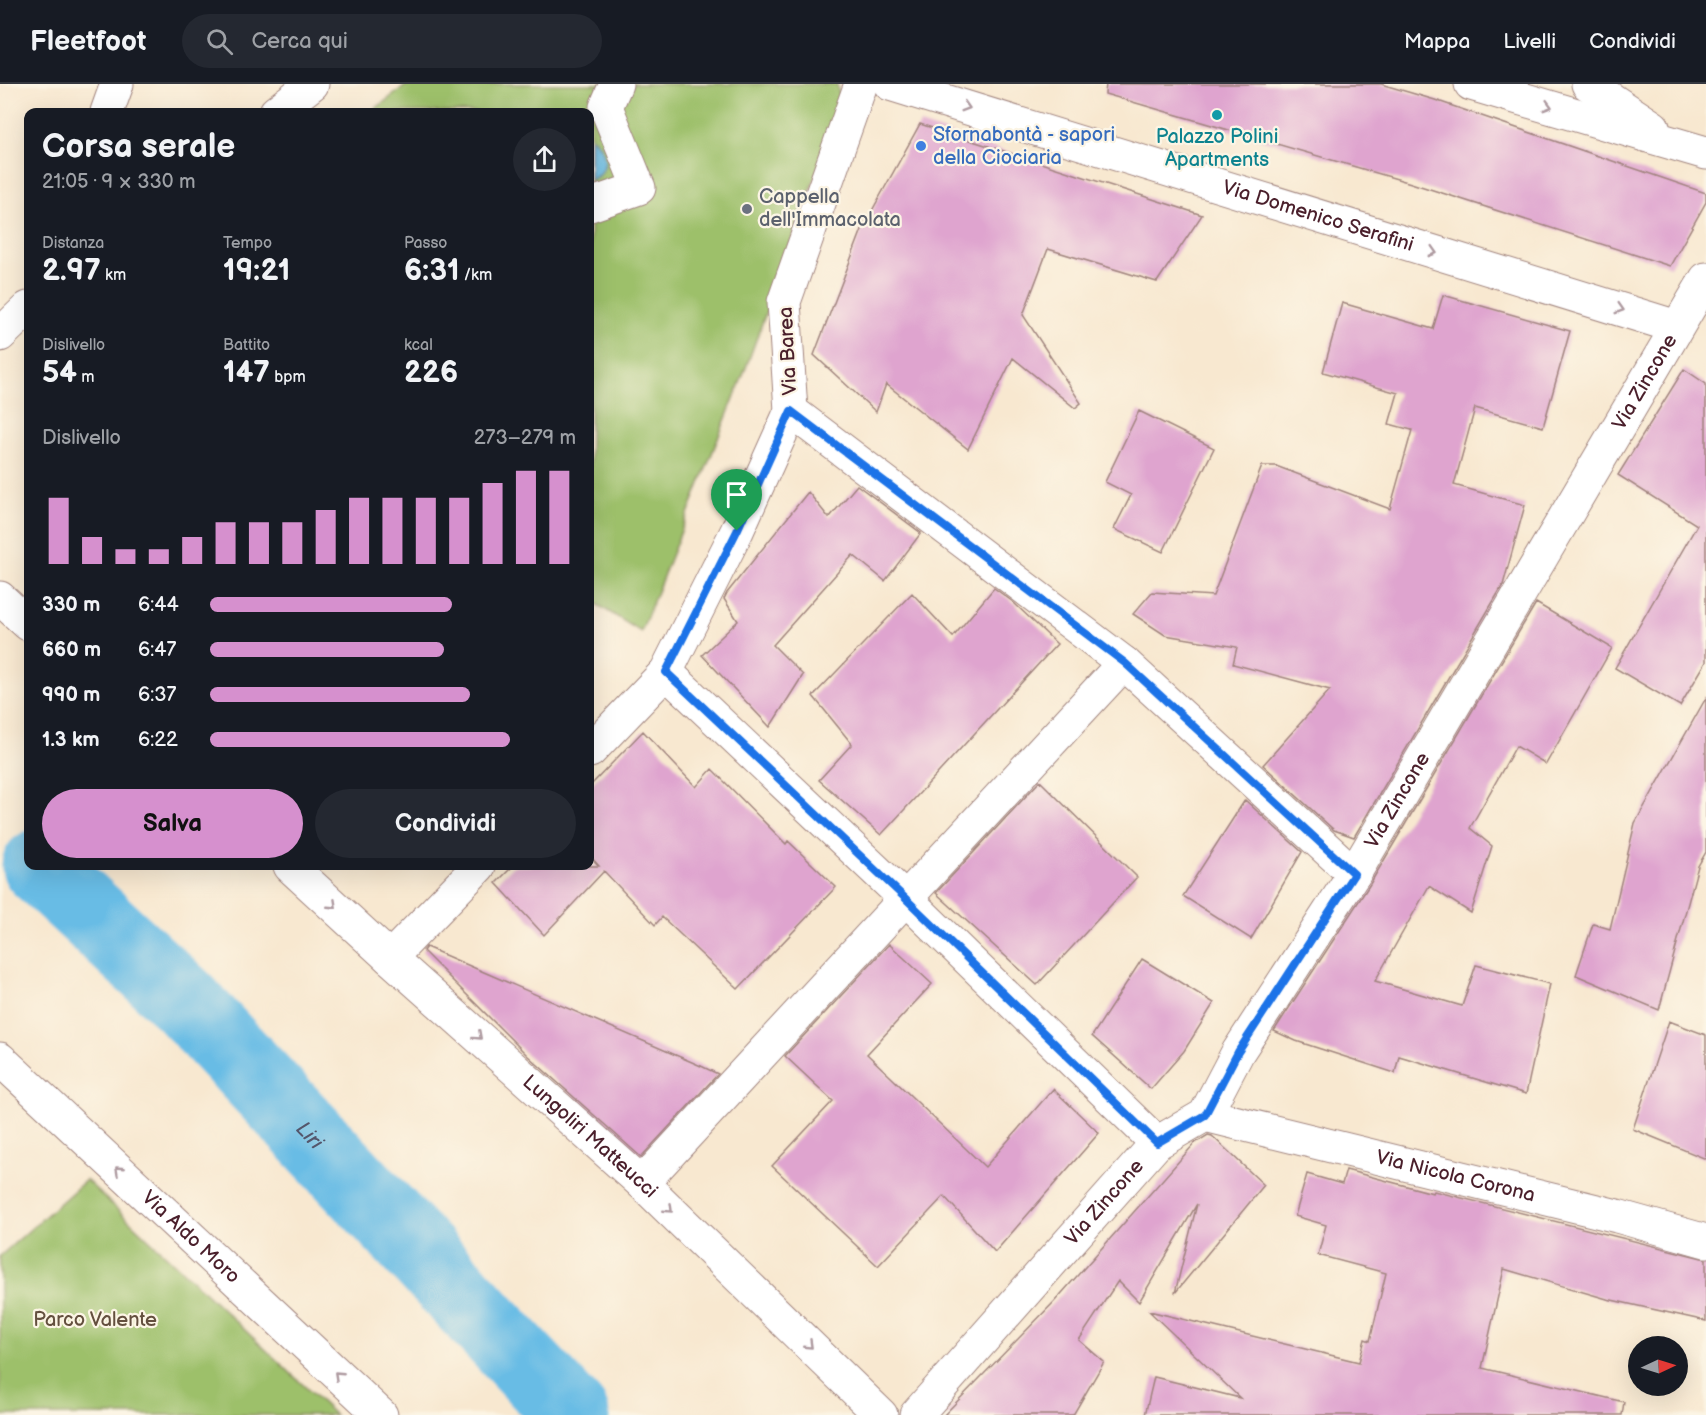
<!DOCTYPE html>
<html lang="it">
<meta charset="utf-8">
<style>
:root{--surface:#171b24;--page:#242831;--text:#f1f3f6;--muted:#9ea1a6;--line:#363941;--accent:#d690ce}
body{margin:0;font-family:"Balsamiq Sans",sans-serif;background:var(--page);color:var(--text);height:100vh;display:flex;flex-direction:column;font-size:22px;white-space:nowrap}
*{box-sizing:border-box;margin:0}
p{font-size:20px;color:var(--muted)}
.icon{flex:none;width:33px;height:33px;fill:none;stroke:currentColor;stroke-width:2;stroke-linecap:round;stroke-linejoin:round}
.map{position:relative;flex:1;overflow:hidden}
.details{position:absolute;left:24px;top:24px;width:570px;height:762px;display:flex;flex-direction:column;background:var(--surface);border-radius:12px;box-shadow:0 6px 24px #0002}
.details>*{flex:none}
.needle{width:39px;rotate:86deg}
.controls{position:absolute;left:1628px;top:1252px;display:grid;gap:12px}
.controls a{display:grid;place-items:center;width:60px;height:60px;border-radius:50%;background:var(--surface);box-shadow:0 6px 24px #0002;font-size:30px}
.pin{position:absolute;display:grid;place-items:center;width:51px;height:51px;color:#fff;margin:-62px -26px;border-radius:50% 50% 50% 0;rotate:-45deg;box-shadow:0 0 6px #0007}
.pin .icon{rotate:45deg}
.round{display:grid;place-items:center;flex:none;width:63px;height:63px;border-radius:32px;background:var(--page)}
.head{display:flex;align-items:center;justify-content:space-between;height:102px;padding:0 18px}
h1{font-size:33px;font-weight:600;line-height:45px}
.metrics{display:grid;grid-template-columns:repeat(3,1fr);gap:9px;height:102px;padding:6px 18px}
.metrics div{display:grid;align-content:center}
.metrics b{font-size:30px;font-weight:600}
.metrics small{font-size:16px;font-weight:400}
.metrics p{font-size:16px}
.chart{height:168px;padding:12px 18px}
.chart p{display:flex;justify-content:space-between}
.chart svg{width:100%;height:108px;margin-top:6px;stroke:var(--accent);stroke-width:6}
.button{display:flex;gap:12px;margin-top:auto;padding:12px 18px}
.button a{flex:1;height:69px;border-radius:36px;background:var(--accent);color:#111;font-size:24px;font-weight:600;line-height:69px;text-align:center}
.button a+a{background:var(--page);color:var(--text)}
ul{padding:0 18px;list-style:none;font-size:20px}
li{display:grid;grid-template-columns:96px 72px 1fr;align-items:center;height:45px}
li i{height:15px;border-radius:8px;background:var(--accent)}
header{display:flex;align-items:center;gap:36px;box-sizing:border-box;height:84px;padding:0 30px;background:var(--surface);border-bottom:2px solid var(--line)}
header strong{font-size:28px}
nav{display:flex;gap:33px;margin-inline-start:auto;font-size:21px}
.search{width:420px;height:54px;background:var(--page);display:flex;align-items:center;gap:15px;box-sizing:border-box;padding:0 21px;border-radius:33px;color:var(--muted);font-size:22px}
.map>svg:first-child{display:block}
.green{fill:#9dc06a;stroke:#74704a;stroke-width:1.5}
.water{fill:#68bce5;stroke:#596e88;stroke-width:1.5}
.lines{fill:none;stroke-linecap:round;stroke-linejoin:round}
.river{stroke:#68bce5;stroke-width:75}
.building{fill:#dfa4cf}
.street-casing{stroke:#a1847e;stroke-width:35}
.street{stroke:#fff;stroke-width:33}
.oneway{stroke:#ae9aa0}
.route-casing{stroke:#fff;stroke-width:12}
.route{stroke:#1a73e8;stroke-width:8}
.culture-dot{fill:#0f9aa8;stroke:#fcf5e5;stroke-width:2}
.shop-dot{fill:#3f7fe0;stroke:#fcf5e5;stroke-width:2}
.worship-dot{fill:#6b7280;stroke:#fcf5e5;stroke-width:2}
.labels{text-anchor:middle;dominant-baseline:central;stroke-width:4.5;stroke-linejoin:round;paint-order:stroke}
.shop-label{font-size:20px;fill:#366cbe;stroke:#fcf5e5;text-anchor:start}
.culture-label{font-size:20px;fill:#0d838f;stroke:#fcf5e5}
.worship-label{font-size:20px;fill:#5b616d;stroke:#fcf5e5;text-anchor:start}
.street-label{font-size:20px;fill:#4a1f2b;stroke:#fcf5e5}
.park-label{font-size:20px;fill:#634f3e;stroke:#fcf5e5}
.water-label{font-size:21px;font-style:italic;fill:#54566c;stroke:#fcf5e5}
</style>
<header>
<strong>Fleetfoot</strong>
<div class="search"><svg class="icon" aria-label="search" viewBox="0 0 24 24"><circle cx="10" cy="10" r="6"/><path d="M15 15l6 6"/></svg>Cerca qui</div>
<nav><a>Mappa</a><a>Livelli</a><a>Condividi</a></nav>
</header>
<div class="map">
<svg width="1706" height="1331" viewBox="0 0 1706 1331">
<rect width="100%" height="100%" fill="#fcf5e5"/>
<filter id="ink" filterUnits="userSpaceOnUse"><feTurbulence type="fractalNoise" baseFrequency=".0167" numOctaves="2"/><feDisplacementMap in="SourceGraphic" scale="12" xChannelSelector="R" yChannelSelector="G"/><feConvolveMatrix kernelMatrix="1 2 1 2 8 2 1 2 1" color-interpolation-filters="sRGB"/></filter>
<filter id="wash" filterUnits="userSpaceOnUse"><feTurbulence type="fractalNoise" baseFrequency=".008" numOctaves="4" result="noise"/><feDisplacementMap in="SourceGraphic" scale="24" xChannelSelector="R" yChannelSelector="G"/><feGaussianBlur stdDeviation="1.35" result="paint"/><feColorMatrix in="noise" values="0 0 0 0 0 0 0 0 0 0 0 0 0 0 0 0 0 1.4 0 .05"/><feComposite in="paint" operator="in"/></filter>
<g filter="url(#wash)">
<rect width="100%" height="100%" fill="#f8e8d0"/>
<!-- green -->
<path class="green" d="M408,0H837L841,22L744,289L641,548L590,516V28H371Z
M86,1096L335,1331H0V1172Z"/>
<!-- water -->
<path class="water" d="M590,53C607,64 612,87 590,96Z"/>
<g class="lines">
<!-- river -->
<path class="river" id="s1" d="M39,782L184,917L572,1331"/>
</g>
<g id="blocks">
<!-- building -->
<path class="building" d="M1106,0H1381L1435,16L1706,109V118L1670,182L1411,99L1105,10Z
M920,40L1202,131L1157,198L1048,165L1023,231L1081,319L1075,324L1013,274L968,365L886,300L876,328L814,271L863,143Z
M1443,211L1570,247L1543,343L1475,324L1454,401L1525,421L1503,501L1354,753L1334,746L1263,681L1330,606L1233,580L1237,563L1165,551L1133,530L1152,508L1213,512L1262,382H1276L1390,425L1412,346L1389,340L1398,309L1323,288L1342,219L1433,245Z
M1684,285L1706,300V578L1680,622L1615,584L1697,441L1618,391Z
M1139,327L1214,364L1163,468L1114,445L1131,411L1105,398Z
M857,401L921,449L885,497L853,471L773,561L803,591L770,643L702,571L738,537L724,515L727,509L808,408L829,434Z
M994,504L1013,518L1057,560L881,751L819,696L852,660L813,612L912,509L953,553Z
M1536,519L1612,564L1546,680L1516,662L1470,744L1492,762L1471,829L1429,802L1375,897L1462,922L1476,881L1550,900L1526,1010L1399,972L1395,989L1296,957L1274,947L1370,800Z
M1706,614V768L1698,782L1659,926L1576,891L1593,840L1610,845L1635,739Z
M643,647L696,703L712,685L786,760L788,757L836,803L738,905L662,833L655,841L604,787L544,851L496,799L513,782H599L590,772V702Z
M1040,697L1137,793L1037,901L936,809Z
M1245,716L1302,768L1251,855L1183,812Z
M889,860L932,900L867,970L985,1083L1053,1005L1099,1049L995,1168L944,1112L878,1182L772,1082L833,1017L785,972Z
M426,863L701,982L718,990L641,1073L528,972L423,867Z
M1142,875L1214,919L1184,967L1151,1005L1092,952Z
M1669,937L1706,951V1075L1633,1045Z
M1208,1051L1212,1052L1264,1101L1175,1209L1197,1120L1139,1218L1118,1197L1079,1256L1104,1278L1073,1331H944L1054,1218L1195,1059Z
M1346,1086L1433,1109L1434,1107L1706,1175V1237L1607,1215L1504,1185L1482,1284L1624,1318L1622,1331H1145L1154,1293L1240,1314L1149,1227L1359,1278L1365,1255L1370,1257L1386,1189L1318,1171L1326,1141L1295,1132L1307,1090L1342,1100Z"/>
</g>
</g>
<g filter="url(#ink)">
<use href="#blocks" fill-opacity="0" stroke="#a1847e" stroke-width="1.5"/>
<g class="lines">
<!-- street casing -->
<g class="street-casing">
<g id="street">
<path id="s2" d="M890,0L1677,243"/>
<path d="M1471,0L1706,69"/>
<path d="M1588,0L1653,43"/>
<path d="M107,28L117,0"/>
<path d="M276,28L312,0"/>
<path d="M590,121L639,104L606,23L616,0"/>
<path d="M0,251L28,224"/>
<path d="M791,327L1124,579L1354,790"/>
<path d="M0,514L28,540"/>
<path d="M666,588L905,814L1157,1059"/>
<path d="M590,667L666,588L737,447L791,327L784,218L861,0"/>
<path id="s3" d="M290,782L390,874L642,1099L881,1331"/>
<path d="M390,874L479,782"/>
<path id="s4" d="M0,975L381,1331"/>
<path id="s5" d="M1205,1031L1617,1132L1706,1157"/>
<path d="M642,1099L1124,579"/>
<path id="s6" d="M916,1331L1157,1059L1205,1031L1238,968L1354,790L1706,195"/>
</g>
</g>
<!-- street -->
<use href="#street" class="street"/>
</g>
<!-- one-way arrows -->
<defs><path id="oneway-chevron" d="M-2-3.5L2.5 0L-2 3.5" fill="none" stroke-width="1.6" stroke-linecap="round" stroke-linejoin="round" transform="scale(1.5)"/></defs>
<g class="oneway">
<use href="#oneway-chevron" transform="translate(1548 22) rotate(16)"/>
<use href="#oneway-chevron" transform="translate(966 23) rotate(17)"/>
<use href="#oneway-chevron" transform="translate(1433 168) rotate(17)"/>
<use href="#oneway-chevron" transform="translate(1620 225) rotate(17)"/>
<use href="#oneway-chevron" transform="translate(333 821) rotate(43)"/>
<use href="#oneway-chevron" transform="translate(478 952) rotate(42)"/>
<use href="#oneway-chevron" transform="translate(119 1086) rotate(-137)"/>
<use href="#oneway-chevron" transform="translate(669 1125) rotate(44)"/>
<use href="#oneway-chevron" transform="translate(809 1261) rotate(44)"/>
<use href="#oneway-chevron" transform="translate(338 1291) rotate(-137)"/>
</g>
</g>
<g class="lines" filter="url(#ink)">
<!-- route casing -->
<g class="route-casing">
<path id="route" d="M791,327L1125,579L1354,790L1238,968L1205,1031L1157,1059L905,814L666,588L737,447Z"/>
</g>
<!-- route -->
<use href="#route" class="route"/>
</g>
<!-- markers -->
<circle class="culture-dot" cx="1217" cy="31" r="6"/>
<circle class="shop-dot" cx="921" cy="62" r="6"/>
<circle class="worship-dot" cx="747" cy="125" r="6"/>
<g class="labels">
<!-- shop labels -->
<g class="shop-label">
<text x="933" y="51">Sfornabontà - sapori<tspan x="933" dy="23">della Ciociaria</tspan></text>
</g>
<!-- culture labels -->
<g class="culture-label">
<text x="1217" y="53">Palazzo Polini<tspan x="1217" dy="23">Apartments</tspan></text>
</g>
<!-- worship labels -->
<g class="worship-label">
<text x="759" y="113">Cappella<tspan x="759" dy="23">dell'Immacolata</tspan></text>
</g>
<!-- street labels -->
<g class="street-label">
<text stroke="none"><textPath href="#s2" startOffset="448">Via Domenico Serafini</textPath></text>
<text transform="translate(788 267) rotate(-93)">Via Barea</text>
<text stroke="none"><textPath href="#s6" startOffset="1274">Via Zincone</textPath></text>
<text stroke="none"><textPath href="#s6" startOffset="788">Via Zincone</textPath></text>
<text stroke="none"><textPath href="#s3" startOffset="404">Lungoliri Matteucci</textPath></text>
<text stroke="none"><textPath href="#s5" startOffset="258">Via Nicola Corona</textPath></text>
<text stroke="none"><textPath href="#s6" startOffset="284">Via Zincone</textPath></text>
<text stroke="none"><textPath href="#s4" startOffset="261">Via Aldo Moro</textPath></text>
</g>
<!-- park labels -->
<g class="park-label">
<text x="95" y="1236">Parco Valente</text>
</g>
<!-- water labels -->
<g class="water-label">
<text stroke="none"><textPath href="#s1" startOffset="382">Liri</textPath></text>
</g>
</g>
</svg>
<div class="controls">
<a><svg class="needle" viewBox="-14 -14 28 28"><path d="M0-13l5 13h-10z" fill="#e53935"/><path d="M0 13l5-13h-10z" fill="#9ea1a6"/></svg></a>
</div>
<div class="pin" style="left:737px;top:447px;background:#1e9e55"><svg class="icon" aria-label="arrive" viewBox="0 0 24 24"><path d="M6 21V4h12l-3 4 3 4H6"/></svg></div>
<section class="details">
<div class="head"><div><h1>Corsa serale</h1><p>21:05 · 9 × 330 m</p></div><a class="round"><svg class="icon" aria-label="share" viewBox="0 0 24 24"><path d="M12 15V3M7 8l5-5 5 5M5 13v7h14v-7"/></svg></a></div>
<div class="metrics">
<div><p>Distanza</p><b>2.97<small> km</small></b></div>
<div><p>Tempo</p><b>19:21</b></div>
<div><p>Passo</p><b>6:31<small> /km</small></b></div>
</div>
<div class="metrics">
<div><p>Dislivello</p><b>54<small> m</small></b></div>
<div><p>Battito</p><b>147<small> bpm</small></b></div>
<div><p>kcal</p><b>226</b></div>
</div>
<div class="chart"><p><span>Dislivello</span>273–279 m</p>
<svg viewBox="0 0 160 44" preserveAspectRatio="none"><path d="M5 44V17M15 44V33M25 44V38M35 44V38M45 44V33M55 44V27M65 44V27M75 44V27M85 44V22M95 44V17M105 44V17M115 44V17M125 44V17M135 44V11M145 44V6M155 44V6"/></svg>
</div>
<ul>
<li><b>330 m</b>6:44<i style="width:66%"></i></li>
<li><b>660 m</b>6:47<i style="width:64%"></i></li>
<li><b>990 m</b>6:37<i style="width:71%"></i></li>
<li><b>1.3 km</b>6:22<i style="width:82%"></i></li>
</ul>
<div class="button"><a>Salva</a><a>Condividi</a></div>
</section>
</div>
